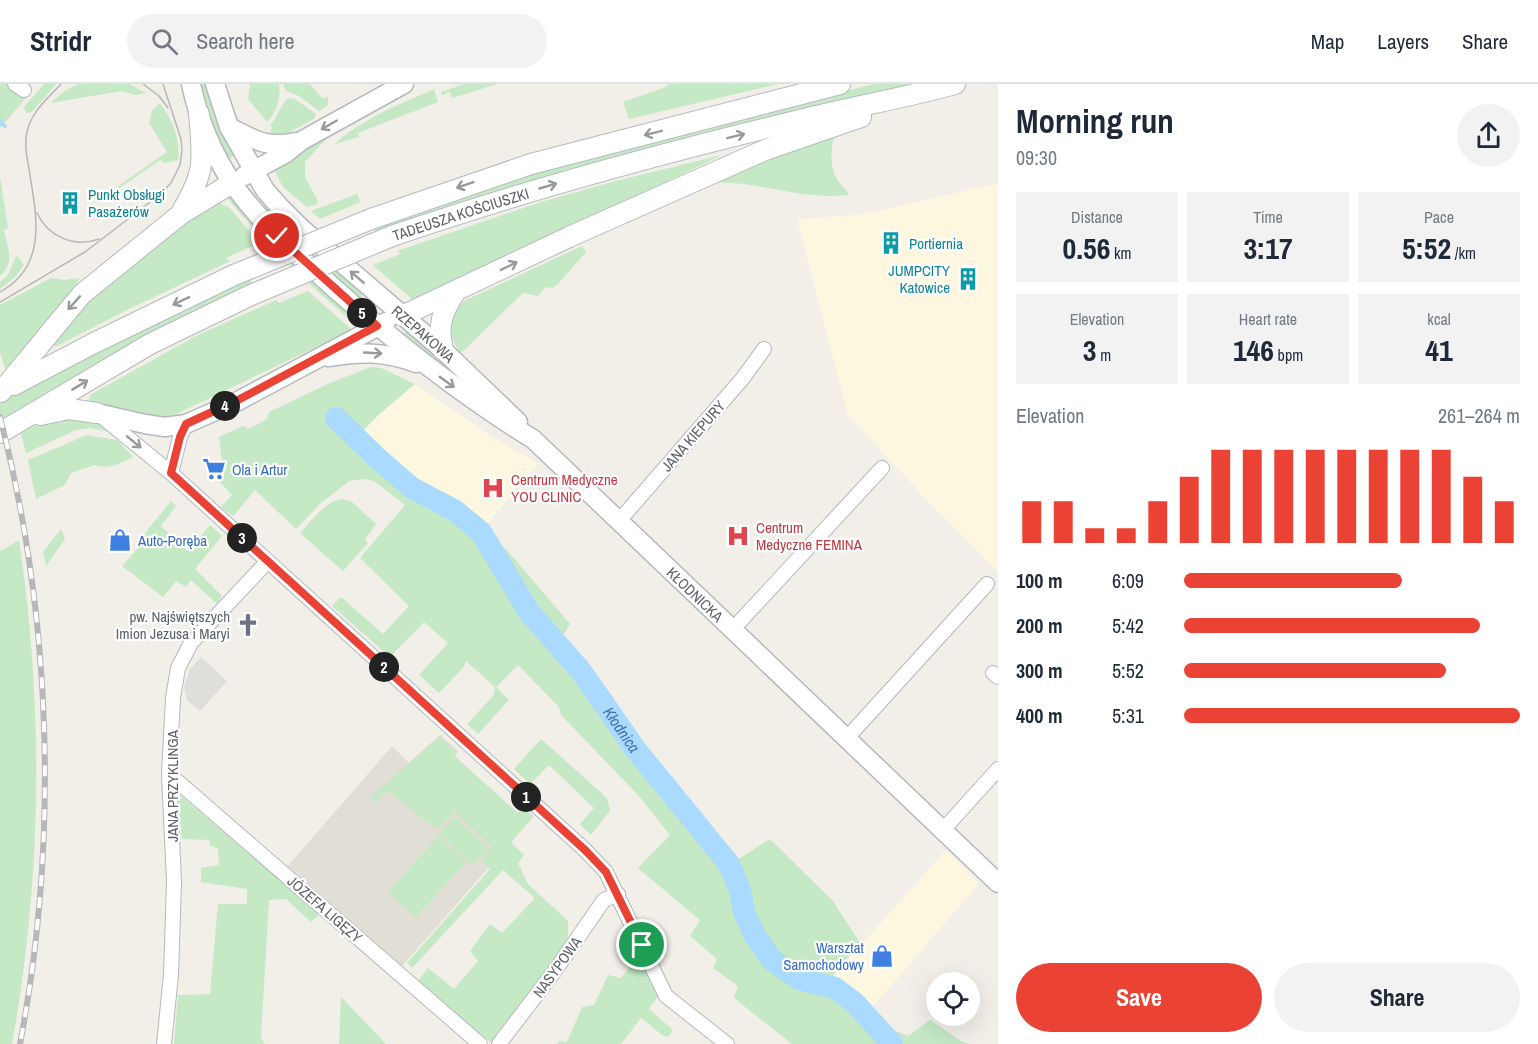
<!DOCTYPE html>
<meta charset="utf-8">
<style>
:root{--surface:#fff;--page:#f2f2f3;--text:#1f2937;--muted:#747a83;--line:#e0e1e3;--accent:#ea4335}
body{margin:0;font-family:"Archivo Narrow",sans-serif;background:var(--page);color:var(--text);height:100vh;display:flex;flex-direction:column;font-size:22px;white-space:nowrap}
*{box-sizing:border-box;margin:0}
p{font-size:20px;color:var(--muted)}
.icon{flex:none;width:33px;height:33px;fill:none;stroke:currentColor;stroke-width:2;stroke-linecap:round;stroke-linejoin:round}
.map{position:relative;flex:1;overflow:hidden}
.drawer{display:flex;flex-direction:column;background:var(--surface);width:540px}
.drawer>*{flex:none}
.buttons{position:absolute;left:926px;top:888px;display:grid;gap:12px}
.buttons a{display:grid;place-items:center;width:54px;height:54px;border-radius:50%;background:var(--surface);box-shadow:0 6px 24px #0002;font-size:30px}
.pin{position:absolute;display:grid;place-items:center;width:51px;height:51px;color:#fff;margin:-26px;border:3px solid #fff;border-radius:50%;box-shadow:0 2px 6px #0007}
.km{position:absolute;width:30px;height:30px;margin:-15px;border-radius:50%;background:#222;color:#fff;font-size:16px;line-height:30px;text-align:center}
.round{display:grid;place-items:center;flex:none;width:63px;height:63px;border-radius:32px;background:var(--page)}
.headline{display:flex;align-items:center;justify-content:space-between;height:102px;padding:0 18px}
h1{font-size:33px;font-weight:700;line-height:45px}
.figures{display:grid;grid-template-columns:repeat(3,1fr);gap:9px;height:102px;padding:6px 18px}
.figures div{display:grid;align-content:center;border-radius:0px;background:var(--page);text-align:center}
.figures b{font-size:30px;font-weight:700}
.figures small{font-size:16px;font-weight:400}
.figures p{font-size:16px}
.chart{height:168px;padding:12px 18px}
.chart p{display:flex;justify-content:space-between}
.chart svg{width:100%;height:108px;margin-top:6px;stroke:var(--accent);stroke-width:6}
.primary-button{display:flex;gap:12px;margin-top:auto;padding:12px 18px}
.primary-button a{flex:1;height:69px;border-radius:36px;background:var(--accent);color:#fff;font-size:24px;font-weight:700;line-height:69px;text-align:center}
.primary-button a+a{background:var(--page);color:var(--text)}
ul{padding:0 18px;list-style:none;font-size:20px}
li{display:grid;grid-template-columns:96px 72px 1fr;align-items:center;height:45px}
li i{height:15px;border-radius:8px;background:var(--accent)}
header{display:flex;align-items:center;gap:36px;box-sizing:border-box;height:84px;padding:0 30px;background:var(--surface);border-bottom:2px solid var(--line)}
header strong{font-size:28px}
nav{display:flex;gap:33px;margin-inline-start:auto;font-size:21px}
.search{width:420px;height:54px;background:var(--page);display:flex;align-items:center;gap:15px;box-sizing:border-box;padding:0 21px;border-radius:33px;color:var(--muted);font-size:22px}
main{display:flex;flex:1;min-height:0}
.map>svg:first-child{display:block}
.commercial{fill:#fef7e0}
.industrial{fill:#e0deda}
.education{fill:#e1ded6}
.green{fill:#c5e8c5}
.lines{fill:none;stroke-linecap:round;stroke-linejoin:round}
.stream{stroke:#aadaff;stroke-width:4}
.river{stroke:#aadaff;stroke-width:22}
.minor-casing{stroke:#b5b8bc;stroke-width:16}
.tertiary-casing{stroke:#b5b8bc;stroke-width:21}
.secondary-casing{stroke:#b6babf;stroke-width:22}
.minor{stroke:#fff;stroke-width:14}
.tertiary{stroke:#fff;stroke-width:18}
.secondary{stroke:#fff;stroke-width:20}
.tram{stroke:#b6b7b8;stroke-width:1.5}
.rail-casing{stroke:#b6b7b8;stroke-width:6}
.rail{stroke:#fff;stroke-width:4;stroke-dasharray:11;stroke-linecap:butt}
.secondary-bridge-casing{stroke:#b6babf;stroke-width:22;stroke-linecap:butt}
.secondary-bridge{stroke:#fff;stroke-width:20}
.oneway{stroke:#979a9d}
.route-casing{stroke:#fff;stroke-width:12}
.route{stroke:#ea4335;stroke-width:8}
.labels{text-anchor:middle;dominant-baseline:central;stroke-width:4.5;stroke-linejoin:round;paint-order:stroke}
.culture-label{font-size:15px;fill:#0d838f;stroke:#fff;text-anchor:start}
.street-label{font-size:15px;fill:#5f6368;stroke:#fff}
.shop-label{font-size:15px;fill:#366cbe;stroke:#fff;text-anchor:start}
.health-label{font-size:15px;fill:#be3a42;stroke:#fff;text-anchor:start}
.worship-label{font-size:15px;fill:#5b616d;stroke:#fff;text-anchor:end}
.water-label{font-size:16px;font-style:italic;fill:#4174aa;stroke:#fff}
</style>
<header>
<strong>Stridr</strong>
<div class="search"><svg class="icon" aria-label="search" viewBox="0 0 24 24"><circle cx="10" cy="10" r="6"/><path d="M15 15l6 6"/></svg>Search here</div>
<nav><a>Map</a><a>Layers</a><a>Share</a></nav>
</header>
<main>
<div class="map">
<svg width="998" height="960" viewBox="0 0 998 960">
<rect width="100%" height="100%" fill="#f1efe8"/>
<!-- commercial -->
<path class="commercial" d="M998,99V488L926,415L848,331L797,135L856,131L883,126Z
M415,300L493,354L538,379L483,445L460,425L422,402L362,347L407,305Z
M946,766L979,799L867,930L835,890Z"/>
<!-- industrial -->
<path class="industrial" d="M201,573L227,597L200,627L187,616L184,603L190,585Z"/>
<!-- education -->
<path class="education" d="M440,651L458,667L455,672L517,729L523,723L534,732L402,882L288,782L392,662L409,679Z"/>
<!-- green -->
<path class="green" d="M0,0H10L32,7L0,44Z
M44,0H56L32,28L26,29L24,23Z
M78,0H129L146,9L135,11L122,7L50,19L65,7Z
M199,0H212L238,71L226,75L214,49Z
M250,0H279C281,14 277,28 267,38L248,15Z
M283,0H310L322,14L328,13V21L319,27L299,12L286,7Z
M465,0H497L452,14L450,8L442,11L441,8Z
M669,0H778L629,35L623,18L666,3Z
M874,0H910L687,56L378,150L372,142L517,93L646,57Z
M434,5L438,18L358,49L359,53L335,60C358,37 404,18 434,5Z
M289,14L295,15L316,30L314,35L288,49L270,50L272,43L270,41C279,33 279,20 289,14Z
M160,19C172,35 181,56 178,76L165,79L160,76L108,112L104,110H107L167,68L149,39L152,27Z
M327,51L329,52L305,78V93L318,117L317,120L307,123L283,103L273,83Z
M834,52C829,76 830,93 849,109L847,111C811,115 779,105 743,100C732,98 716,100 706,96Z
M722,71L415,218L373,181L401,170L397,167L541,118L616,97Z
M0,93L8,144L4,146C7,163 16,178 0,192Z
M227,107L359,238L357,242C309,201 263,158 223,109Z
M357,110L360,118L320,135L311,127Z
M217,114L222,121L229,123L259,159L226,174L230,177L224,180L133,223L57,262H53L78,221Z
M265,118L359,204L364,217L360,216L266,130L263,123Z
M582,162L586,168L557,201L552,204L546,203L538,212L523,209L461,269C447,253 448,232 464,217Z
M17,171L24,181L15,193L0,205V198L8,191Z
M249,193L254,201L60,303L0,337V318L71,279Z
M51,194L64,196L80,194C58,226 37,263 5,285L0,268V221Z
M308,207L352,246L170,333L147,332L93,319L89,315L90,311L194,253L276,216L279,219Z
M408,247L465,297L466,303L398,251Z
M371,283L381,284L415,300L375,334L362,348L422,402L460,425L507,466L570,540L562,553L613,613L650,675L684,714L697,733L737,776L770,755L833,817L860,859L833,891L886,943L908,952L930,936L961,957L970,960H792L734,914L738,902L713,884L717,875L690,852L700,836L638,784L670,751L638,711L561,631L559,623L518,581L496,603L509,616L478,650L467,640L493,612L495,603L466,577L463,584L439,609L419,591L448,559L424,538L390,573L332,522L341,513L383,550L409,522L360,474L405,421L374,397L366,395L349,397L321,419L296,445L255,406L233,432L221,423L232,411L220,398L224,393L219,353L243,342L249,345L267,335L269,328L330,299Z
M54,333L102,337L111,348L90,344L76,346L26,369L21,349Z
M87,351L117,356L133,373C121,379 109,386 95,381L71,389L65,401L36,415L28,376Z
M342,415L352,418L376,440L365,455L368,459L343,487L300,449C311,438 325,417 342,415Z
M171,417L176,422L161,442L188,467L210,441L222,452L195,485L222,512L217,520L191,496L186,503L176,497L163,513L122,482L138,464L137,459Z
M61,445L65,455L46,482L43,468Z
M19,456C44,623 42,794 12,960H0V465L1,467Z
M439,652L457,668L454,672L518,729L523,724L533,733L511,758L524,771L518,779L528,800L568,837V857L493,960L417,898L428,884L454,905L478,877L470,867L490,840L502,849L535,814L503,786L412,884L407,879L490,785L482,775L492,763L455,728L438,745L419,732L387,706L376,719L370,714Z
M541,655L607,714L610,727L591,751L580,740L594,724L549,681L530,700L514,685Z
M180,711L320,830L311,838L286,815L269,816L261,953L265,960H174L178,911L210,910L218,820H247V805L201,798V784L219,781L218,764L210,762L209,756L182,755L178,716Z
M454,733L488,764L473,781L439,750Z
M438,752L467,777L416,833L388,808Z
M637,873L659,911L649,925L673,946L668,953L662,951L641,934L621,960H557L559,957L567,958L582,923L594,921L608,891L621,894Z
M341,913L386,960H339Z"/>
<g class="lines">
<!-- stream -->
<path class="stream" d="M0,38L5,42"/>
<!-- river -->
<path class="river" id="s1" d="M336,334L375,372L412,404L454,426L481,448L529,528L581,587L636,666L729,780L740,806L744,828L754,850L772,876L799,895L835,904L855,919L892,960"/>
<!-- minor casing -->
<g class="minor-casing">
<path id="minor" d="M15,0L24,6
M100,331L171,389L585,766L606,788L666,912L727,960
M171,389L180,353L186,340
M619,437L743,294L764,265
M733,545L882,384
M993,589L998,593
M847,654L987,500
M169,690L480,960
M943,746L998,685
M164,960L171,891L174,798L169,690L173,614L178,584L191,559L268,477
M499,960L554,888L604,816L618,810"/>
</g>
<!-- tertiary casing -->
<g class="tertiary-casing">
<g id="tertiary">
<path id="s2" d="M191,0C198,34 213,71 233,100C261,140 298,171 334,204C397,260 461,311 533,355L998,799"/>
<path id="s3" d="M215,0L229,43L265,106L279,122L301,144L443,266L518,338"/>
<path d="M229,43C257,57 265,64 296,58"/>
<path d="M244,92L286,69L301,57L404,0"/>
<path d="M328,273C362,268 383,267 416,279"/>
<path d="M97,329L145,340L165,343L186,340L238,317L386,238"/>
</g>
</g>
<!-- secondary casing -->
<g class="secondary-casing">
<g id="secondary">
<path d="M182,127C206,87 203,75 199,30"/>
<path d="M371,135L531,80L840,0"/>
<path id="s4" d="M392,152C526,106 662,69 800,36C852,23 904,14 955,0"/>
<path d="M402,232L569,153L765,66L861,33"/>
<path d="M443,266C437,241 442,228 456,207"/>
<path d="M14,301L92,260L234,191"/>
<path d="M1,308L82,210L181,130L232,99"/>
<path d="M40,331L69,325L97,329"/>
<path d="M0,349L150,260L251,211"/>
</g>
</g>
<!-- minor -->
<use href="#minor" class="minor"/>
<!-- tertiary -->
<use href="#tertiary" class="tertiary"/>
<!-- secondary -->
<use href="#secondary" class="secondary"/>
<!-- tram -->
<path class="tram" d="M143,0L159,12L168,24
M37,129C48,153 75,164 99,155
M0,208C49,181 36,130 29,85C27,73 24,60 27,48C31,28 48,14 61,0
M0,218L85,168L158,112L171,99L180,81L182,66L181,55L163,0"/>
<!-- rail casing -->
<g class="rail-casing">
<path id="rail" d="M0,333C52,534 59,756 20,960"/>
</g>
<!-- rail -->
<use href="#rail" class="rail"/>
<!-- secondary-bridge casing -->
<g class="secondary-bridge-casing">
<path id="secondary-bridge" d="M234,191L371,135
M251,211L392,152"/>
</g>
<!-- secondary-bridge -->
<use href="#secondary-bridge" class="secondary-bridge"/>
</g>
<!-- one-way arrows -->
<defs><path id="oneway-shaft" d="M-6 0H5M1.5-3L5.5 0L1.5 3" fill="none" stroke-width="1.6" stroke-linecap="round" stroke-linejoin="round" transform="scale(1.5)"/></defs>
<g class="oneway">
<use href="#oneway-shaft" transform="translate(329 41) rotate(150)"/>
<use href="#oneway-shaft" transform="translate(653 49) rotate(166)"/>
<use href="#oneway-shaft" transform="translate(736 52) rotate(-14)"/>
<use href="#oneway-shaft" transform="translate(465 101) rotate(161)"/>
<use href="#oneway-shaft" transform="translate(548 102) rotate(-16)"/>
<use href="#oneway-shaft" transform="translate(509 182) rotate(-26)"/>
<use href="#oneway-shaft" transform="translate(357 193) rotate(-139)"/>
<use href="#oneway-shaft" transform="translate(181 217) rotate(154)"/>
<use href="#oneway-shaft" transform="translate(74 219) rotate(132)"/>
<use href="#oneway-shaft" transform="translate(373 269) rotate(3)"/>
<use href="#oneway-shaft" transform="translate(447 298) rotate(36)"/>
<use href="#oneway-shaft" transform="translate(80 301) rotate(-31)"/>
<use href="#oneway-shaft" transform="translate(134 358) rotate(39)"/>
</g>
<g class="lines">
<!-- route casing -->
<g class="route-casing">
<path id="route" d="M277,152L377,242L238,316L186,340L180,353L171,389L585,766L606,788L642,861"/>
</g>
<!-- route -->
<use href="#route" class="route"/>
</g>
<!-- icons -->
<defs>
<g id="building-bare" transform="scale(1.8)"><path d="M-4-6H4V6H1V3H-1V6H-4ZM-2.5-4.3h1.7v1.8h-1.7ZM.8-4.3h1.7v1.8H.8ZM-2.5-1h1.7V.8h-1.7ZM.8-1h1.7V.8H.8Z" fill="#0f9aa8" stroke="#fff" stroke-width="2.5" paint-order="stroke"/></g>
<g id="supermarket-bare" transform="scale(1.8)"><path d="M-6-5.5h2.5l.6 2H6L4.5 2H-2.5L-4.4-4H-6ZM-1.5 3.2a1.3 1.3 0 1 0 .1 0ZM3 3.2a1.3 1.3 0 1 0 .1 0Z" fill="#3f7fe0" stroke="#fff" stroke-width="2.5" paint-order="stroke"/></g>
<g id="hospital-bare" transform="scale(1.8)"><path d="M-5-5h3v3.5h4V-5h3V5h-3V1.5h-4V5h-3Z" fill="#e0444e" stroke="#fff" stroke-width="2.5" paint-order="stroke"/></g>
<g id="shop-bare" transform="scale(1.8)"><path d="M-5-2.5h2.3a2.7 3.5 0 0 1 5.4 0H5L5.5 6h-11ZM-1.5-2.5h3a1.5 2.3 0 0 0-3 0Z" fill="#3f7fe0" stroke="#fff" stroke-width="2.5" paint-order="stroke"/></g>
<g id="church-bare" transform="scale(1.8)"><path d="M-1.2-6h2.4v3.5h3.3v2.4h-3.3V6h-2.4V-.1h-3.3v-2.4h3.3Z" fill="#6b7280" stroke="#fff" stroke-width="2.5" paint-order="stroke"/></g>
</defs>
<g fill-rule="evenodd">
<use href="#building-bare" x="70" y="119"/>
<use href="#building-bare" x="891" y="159"/>
<use href="#building-bare" x="968" y="195"/>
<use href="#supermarket-bare" x="214" y="385"/>
<use href="#hospital-bare" x="493" y="404"/>
<use href="#hospital-bare" x="738" y="452"/>
<use href="#shop-bare" x="120" y="456"/>
<use href="#church-bare" x="248" y="541"/>
<use href="#shop-bare" x="882" y="872"/>
</g>
<g class="labels">
<!-- culture labels -->
<g class="culture-label">
<text x="88" y="110">Punkt Obsługi<tspan x="88" dy="17">Pasażerów</tspan></text>
<text x="909" y="159">Portiernia</text>
<text x="950" y="186" text-anchor="end">JUMPCITY<tspan x="950" dy="17">Katowice</tspan></text>
</g>
<!-- street labels -->
<g class="street-label">
<text stroke="none"><textPath href="#s4" startOffset="72">TADEUSZA KOŚCIUSZKI</textPath></text>
<text stroke="none"><textPath href="#s3" startOffset="332">RZEPAKOWA</textPath></text>
<text transform="translate(693 352) rotate(-49)">JANA KIEPURY</text>
<text stroke="none"><textPath href="#s2" startOffset="729">KŁODNICKA</textPath></text>
<text transform="translate(172 702) rotate(-90)">JANA PRZYKLINGA</text>
<text transform="translate(325 825) rotate(41)">JÓZEFA LIGĘZY</text>
<text transform="translate(557 883) rotate(-54)">NASYPOWA</text>
</g>
<!-- shop labels -->
<g class="shop-label">
<text x="232" y="385">Ola i Artur</text>
<text x="138" y="456">Auto-Poręba</text>
<text x="864" y="863" text-anchor="end">Warsztat<tspan x="864" dy="17">Samochodowy</tspan></text>
</g>
<!-- health labels -->
<g class="health-label">
<text x="511" y="395">Centrum Medyczne<tspan x="511" dy="17">YOU CLINIC</tspan></text>
<text x="756" y="443">Centrum<tspan x="756" dy="17">Medyczne FEMINA</tspan></text>
</g>
<!-- worship labels -->
<g class="worship-label">
<text x="230" y="532">pw. Najświętszych<tspan x="230" dy="17">Imion Jezusa i Maryi</tspan></text>
</g>
<!-- water labels -->
<g class="water-label">
<text stroke="none"><textPath href="#s1" startOffset="429">Kłodnica</textPath></text>
</g>
</g>
</svg>
<div class="buttons">
<a><svg class="icon" aria-label="locate" viewBox="0 0 24 24"><circle cx="12" cy="12" r="6"/><path d="M12 2v4M12 18v4M2 12h4M18 12h4"/></svg></a>
</div>
<div class="pin" style="left:642px;top:861px;background:#1e9e55"><svg class="icon" aria-label="arrive" viewBox="0 0 24 24"><path d="M6 21V4h12l-3 4 3 4H6"/></svg></div>
<div class="pin" style="left:277px;top:152px;background:#d93025"><svg class="icon" aria-label="check" viewBox="0 0 24 24"><path d="M5 12l5 5 9-10"/></svg></div>
<b class="km" style="left:526px;top:713px">1</b>
<b class="km" style="left:384px;top:583px">2</b>
<b class="km" style="left:242px;top:454px">3</b>
<b class="km" style="left:225px;top:322px">4</b>
<b class="km" style="left:362px;top:229px">5</b>
</div>
<section class="drawer">
<div class="headline"><div><h1>Morning run</h1><p>09:30</p></div><a class="round"><svg class="icon" aria-label="share" viewBox="0 0 24 24"><path d="M12 15V3M7 8l5-5 5 5M5 13v7h14v-7"/></svg></a></div>
<div class="figures">
<div><p>Distance</p><b>0.56<small> km</small></b></div>
<div><p>Time</p><b>3:17</b></div>
<div><p>Pace</p><b>5:52<small> /km</small></b></div>
</div>
<div class="figures">
<div><p>Elevation</p><b>3<small> m</small></b></div>
<div><p>Heart rate</p><b>146<small> bpm</small></b></div>
<div><p>kcal</p><b>41</b></div>
</div>
<div class="chart"><p><span>Elevation</span>261–264 m</p>
<svg viewBox="0 0 160 44" preserveAspectRatio="none"><path d="M5 44V27M15 44V27M25 44V38M35 44V38M45 44V27M55 44V17M65 44V6M75 44V6M85 44V6M95 44V6M105 44V6M115 44V6M125 44V6M135 44V6M145 44V17M155 44V27"/></svg>
</div>
<ul>
<li><b>100 m</b>6:09<i style="width:65%"></i></li>
<li><b>200 m</b>5:42<i style="width:88%"></i></li>
<li><b>300 m</b>5:52<i style="width:78%"></i></li>
<li><b>400 m</b>5:31<i style="width:100%"></i></li>
</ul>
<div class="primary-button"><a>Save</a><a>Share</a></div>
</section>
</main>
